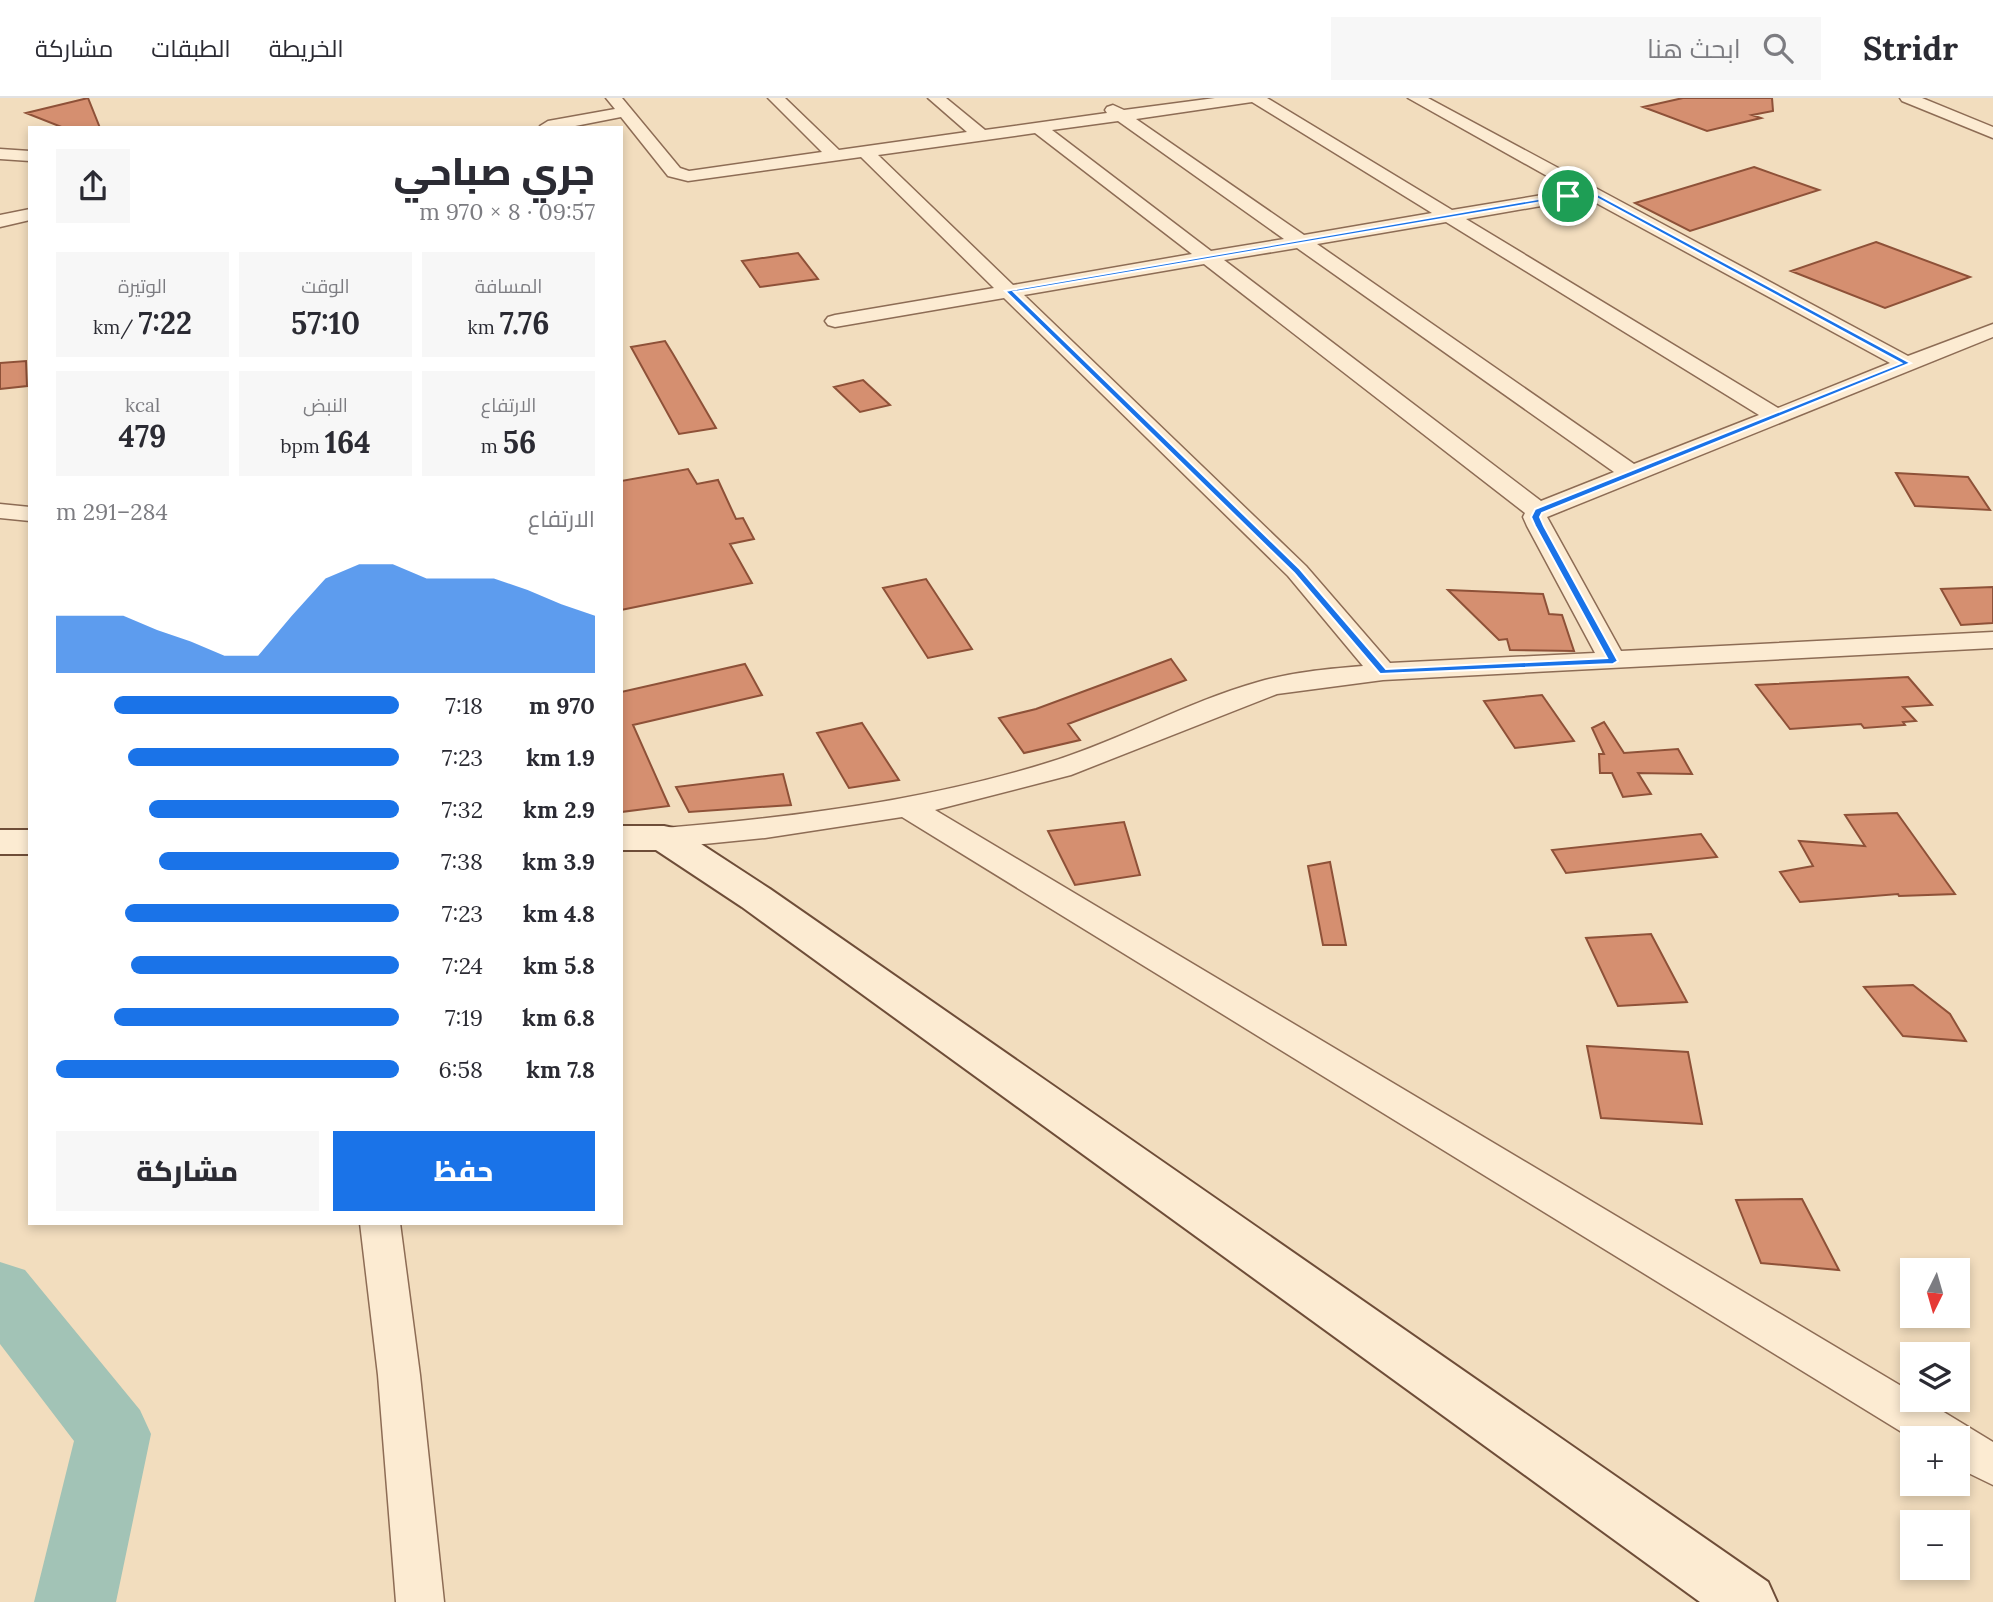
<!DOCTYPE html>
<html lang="ar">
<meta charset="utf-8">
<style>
:root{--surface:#fff;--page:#f7f7f7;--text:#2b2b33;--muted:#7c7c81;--line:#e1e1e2;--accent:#1a73e8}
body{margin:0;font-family:Lora,Cairo,serif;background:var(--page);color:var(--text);direction:rtl;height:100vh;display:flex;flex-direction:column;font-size:26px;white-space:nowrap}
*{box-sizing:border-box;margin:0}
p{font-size:23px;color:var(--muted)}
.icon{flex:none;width:38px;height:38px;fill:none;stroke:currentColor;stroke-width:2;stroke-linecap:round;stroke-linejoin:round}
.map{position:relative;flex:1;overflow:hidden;direction:ltr}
.details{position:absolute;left:28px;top:28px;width:595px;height:1099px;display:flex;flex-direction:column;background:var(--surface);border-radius:0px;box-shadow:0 4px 10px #0003;direction:rtl}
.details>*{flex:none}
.needle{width:46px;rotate:185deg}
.tools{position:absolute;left:1900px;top:1160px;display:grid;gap:14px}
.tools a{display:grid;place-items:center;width:70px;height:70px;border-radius:0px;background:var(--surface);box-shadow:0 4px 10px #0003;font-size:35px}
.pin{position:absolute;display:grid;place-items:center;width:60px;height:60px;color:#fff;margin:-30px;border:4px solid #fff;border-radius:50%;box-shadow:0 2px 7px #0007}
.round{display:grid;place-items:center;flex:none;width:74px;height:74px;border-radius:0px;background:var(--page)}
.summary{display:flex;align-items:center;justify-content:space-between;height:119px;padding:0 28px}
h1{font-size:38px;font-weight:800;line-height:52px}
.figures{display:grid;grid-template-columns:repeat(3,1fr);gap:10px;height:119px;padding:7px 28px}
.figures div{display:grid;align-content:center;border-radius:0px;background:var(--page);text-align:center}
.figures b{font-size:30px;font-weight:800}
.figures small{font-size:19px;font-weight:400}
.figures p{font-size:19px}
.chart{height:196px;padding:14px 28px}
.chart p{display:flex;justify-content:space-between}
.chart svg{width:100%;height:126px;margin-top:7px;fill:var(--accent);opacity:.7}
.cta{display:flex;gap:14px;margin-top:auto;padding:14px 28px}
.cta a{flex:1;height:80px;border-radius:0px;background:var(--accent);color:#fff;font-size:28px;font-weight:800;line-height:80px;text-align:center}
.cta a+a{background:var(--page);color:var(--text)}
ul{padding:0 28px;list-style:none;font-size:23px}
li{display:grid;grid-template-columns:112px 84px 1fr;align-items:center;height:52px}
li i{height:18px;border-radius:9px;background:var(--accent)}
header{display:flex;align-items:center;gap:42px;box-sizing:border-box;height:98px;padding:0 35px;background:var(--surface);border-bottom:2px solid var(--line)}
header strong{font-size:33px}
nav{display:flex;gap:38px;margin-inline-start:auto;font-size:24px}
.search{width:490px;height:63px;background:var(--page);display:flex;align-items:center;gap:18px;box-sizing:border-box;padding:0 24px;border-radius:0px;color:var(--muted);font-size:26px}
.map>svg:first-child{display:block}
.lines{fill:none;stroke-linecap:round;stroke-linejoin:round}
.river{fill:#a2c3b6;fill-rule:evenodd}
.building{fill:#d58f70;stroke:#8e5138;stroke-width:2}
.street-casing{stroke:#8d6c55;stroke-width:3}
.secondary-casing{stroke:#6e4d38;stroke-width:4}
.street{fill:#fcebd2;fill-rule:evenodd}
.secondary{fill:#fcebd2;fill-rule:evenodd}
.route{fill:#1a73e8;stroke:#fff;stroke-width:2;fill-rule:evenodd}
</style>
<header>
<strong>Stridr</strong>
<div class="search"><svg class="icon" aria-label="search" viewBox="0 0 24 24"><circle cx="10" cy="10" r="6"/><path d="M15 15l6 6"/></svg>ابحث هنا</div>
<nav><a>الخريطة</a><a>الطبقات</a><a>مشاركة</a></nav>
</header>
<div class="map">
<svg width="1993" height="1504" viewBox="0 0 1993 1504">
<rect width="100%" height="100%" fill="#f2ddbe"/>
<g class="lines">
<!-- river -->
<path class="river" d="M0,1164L25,1172L140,1312L151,1336L116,1504H34L74,1343L0,1246Z"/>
</g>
<!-- building -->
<path class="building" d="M88,0L100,30H64L26,15Z
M1683,0H1772L1773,13L1752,17L1761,20L1707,33L1643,9Z
M1754,69L1819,92L1690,133L1635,105Z
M1876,144L1970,179L1885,210L1791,173Z
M798,155L818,181L760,189L742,163Z
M665,243L673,256L716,330L679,336L631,249Z
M26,263L27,288L0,291V265Z
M863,282L890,307L860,314L834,289Z
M688,371L697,386L718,382L736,421L743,420L754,441L730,446L752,485L621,512V383Z
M1896,375L1968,379L1990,412L1915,408Z
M926,481L972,551L928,560L883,490Z
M1993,489V525L1961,527L1941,491Z
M1448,492L1543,496L1549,516L1562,517L1574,553L1510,552L1507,541L1499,542Z
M1171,561L1186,582L1068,626L1080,642L1024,655L999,620L1036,611Z
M745,566L762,597L633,627L669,708L621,714V594Z
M1908,579L1932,607L1903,609L1916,623L1903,624L1905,627L1864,630L1861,626L1790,631L1756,587Z
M1542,597L1574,643L1515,650L1484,603Z
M1604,624L1624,655L1678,651L1692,676L1638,675L1651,696L1623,699L1612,675H1600L1599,656H1604L1592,630Z
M862,625L899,682L849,690L817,635Z
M783,676L791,707L689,714L676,689Z
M1897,715L1955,796L1899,798L1898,796L1800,804L1780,774L1813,768L1799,743L1865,748L1845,717Z
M1124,724L1140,777L1075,787L1048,733Z
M1701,736L1717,759L1566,775L1552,752Z
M1330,764L1346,847H1323L1308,768Z
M1651,836L1687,904L1618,908L1586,840Z
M1913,887L1950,916L1966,943L1903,938L1864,889Z
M1587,948L1688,954L1702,1026L1601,1020Z
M1802,1101L1839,1172L1761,1165L1736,1102Z"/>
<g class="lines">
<!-- street casing -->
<g class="street-casing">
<path id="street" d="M606,0H622L680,70L689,73L822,54L768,0H785L839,52L967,34L928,0H946L985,32L1107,15L1105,12L1107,9L1113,7L1124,12L1215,0H1267L1452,112L1572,92L1408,0H1428L1908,258L1993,226V239L1547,419L1621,553L1993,534V550L1383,582L1277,596L1071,677L935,712L1913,1295V1302H1924L1993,1344V1387L1958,1370V1340L1913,1341L902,719L765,740L664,750L653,747L648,740L653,733L664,730C794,719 925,703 1050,664C1121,642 1187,604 1258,584C1292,574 1328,571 1363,568L1288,478L1004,200L835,229L828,227L825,223L828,219L835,217L994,190L861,59L688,83L668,78L621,19L565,30L540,28L548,23L615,11ZM1252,4L1432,115L1304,137L1136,21ZM1118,23L1284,141L1211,153L1052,32ZM1035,35L1192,156L1013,187L878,57ZM1587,100L1890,265L1778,310L1466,121ZM1446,124L1759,317L1634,366L1317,146ZM1297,150L1614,374L1541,403L1224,162ZM1204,166L1525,415L1523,419L1527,428L1595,555L1390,565L1306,468L1024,197Z
M1900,0H1922L1993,29V40L1902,3Z
M0,51L30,53V63L0,61Z
M30,111V122L0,129V117Z
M0,406L30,409V423L0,420Z
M360,1125H400L420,1277L444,1504H396L378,1277Z"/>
</g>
<!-- secondary casing -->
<g class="secondary-casing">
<path id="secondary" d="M621,728H664L678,731L770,791L1768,1484L1777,1504H1700L742,809L656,752H621Z
M0,732H30V756H0Z"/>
</g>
<!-- street -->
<use href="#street" class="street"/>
<!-- secondary -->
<use href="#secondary" class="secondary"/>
</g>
<!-- route -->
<path class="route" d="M1590,92L1911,265L1542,415L1540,419L1544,428L1618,563L1613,566L1380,576L1294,475L1005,193ZM1589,96L1901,265L1535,411L1531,419L1535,428L1607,560L1386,571L1300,471L1014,194Z"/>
</svg>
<div class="tools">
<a><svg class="needle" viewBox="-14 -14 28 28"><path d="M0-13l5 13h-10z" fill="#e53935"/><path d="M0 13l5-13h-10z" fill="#7c7c81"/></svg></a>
<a><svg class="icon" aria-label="layers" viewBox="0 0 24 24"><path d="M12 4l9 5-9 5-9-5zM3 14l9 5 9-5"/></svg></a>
<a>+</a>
<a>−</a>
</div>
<div class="pin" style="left:1568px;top:98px;background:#1e9e55"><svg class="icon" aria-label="arrive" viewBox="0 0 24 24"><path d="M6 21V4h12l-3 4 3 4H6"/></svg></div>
<section class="details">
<div class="summary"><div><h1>جري صباحي</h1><p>09:57 · 8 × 970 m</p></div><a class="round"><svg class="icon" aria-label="share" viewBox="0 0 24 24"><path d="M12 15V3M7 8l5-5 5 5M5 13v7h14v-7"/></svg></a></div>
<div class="figures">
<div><p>المسافة</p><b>7.76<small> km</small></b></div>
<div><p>الوقت</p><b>57:10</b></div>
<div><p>الوتيرة</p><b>7:22<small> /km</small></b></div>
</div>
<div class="figures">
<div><p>الارتفاع</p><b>56<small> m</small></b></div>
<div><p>النبض</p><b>164<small> bpm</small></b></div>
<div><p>kcal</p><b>479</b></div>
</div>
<div class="chart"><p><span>الارتفاع</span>284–291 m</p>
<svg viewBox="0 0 160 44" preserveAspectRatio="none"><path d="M0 44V24L10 24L20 24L30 29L40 33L50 38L60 38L70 24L80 11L90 6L100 6L110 11L120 11L130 11L140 15L150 20L160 24V44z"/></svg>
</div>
<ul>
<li><b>970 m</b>7:18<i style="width:83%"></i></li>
<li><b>1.9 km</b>7:23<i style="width:79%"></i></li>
<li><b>2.9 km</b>7:32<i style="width:73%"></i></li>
<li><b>3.9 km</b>7:38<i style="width:70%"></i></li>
<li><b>4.8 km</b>7:23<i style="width:80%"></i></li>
<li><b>5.8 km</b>7:24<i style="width:78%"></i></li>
<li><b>6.8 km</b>7:19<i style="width:83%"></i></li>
<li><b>7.8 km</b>6:58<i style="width:100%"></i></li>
</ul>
<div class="cta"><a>حفظ</a><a>مشاركة</a></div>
</section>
</div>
